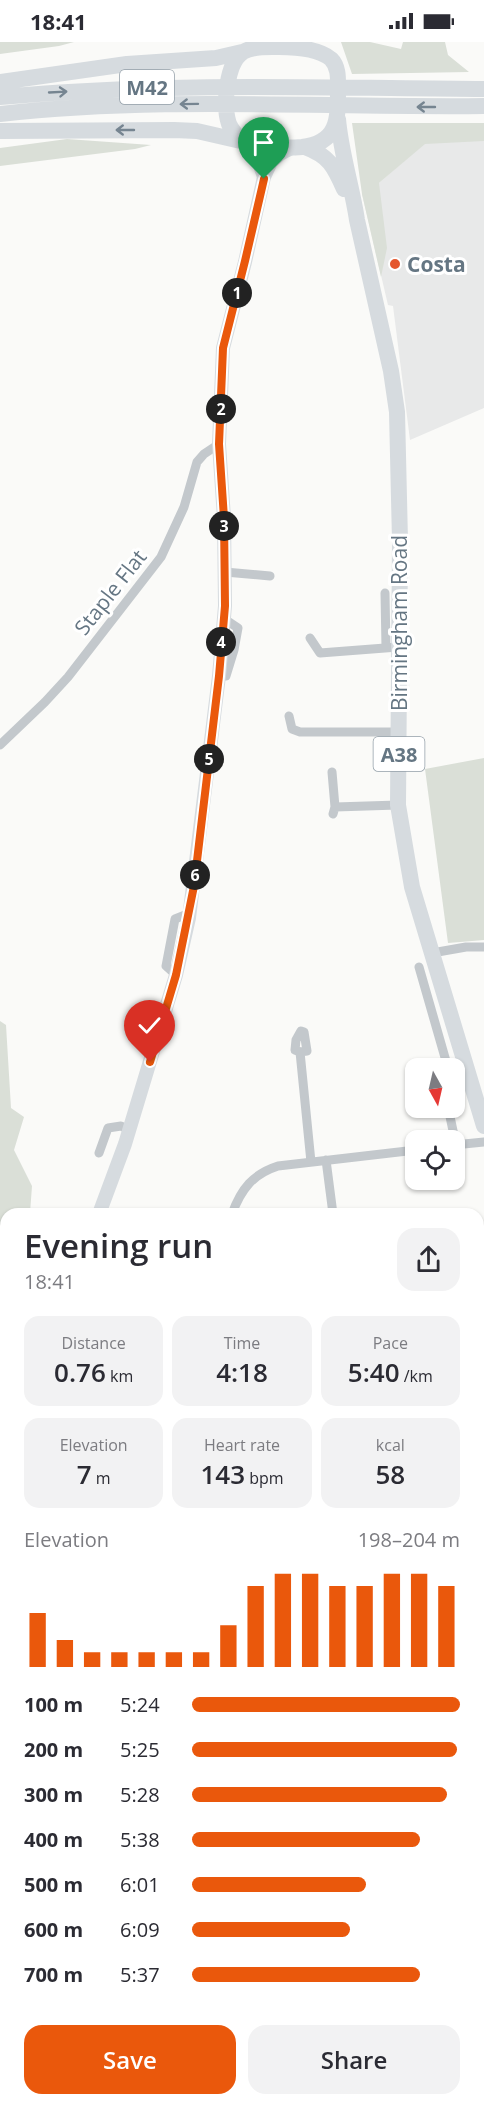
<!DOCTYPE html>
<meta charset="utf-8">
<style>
:root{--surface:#fff;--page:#f2f2f3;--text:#2b2b33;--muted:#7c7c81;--accent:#ea580c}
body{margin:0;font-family:"Open Sans",sans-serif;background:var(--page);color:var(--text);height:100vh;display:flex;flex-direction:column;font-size:22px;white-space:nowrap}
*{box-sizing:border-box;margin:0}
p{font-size:20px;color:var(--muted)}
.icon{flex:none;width:33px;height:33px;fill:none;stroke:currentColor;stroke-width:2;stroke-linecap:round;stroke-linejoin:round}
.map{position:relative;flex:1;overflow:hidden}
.sheet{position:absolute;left:0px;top:1166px;width:484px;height:898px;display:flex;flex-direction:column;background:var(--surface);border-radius:18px 18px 0 0;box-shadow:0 2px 4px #0004}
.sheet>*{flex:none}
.needle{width:39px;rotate:172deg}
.fabs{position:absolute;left:405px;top:1016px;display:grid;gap:12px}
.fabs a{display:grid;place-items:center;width:60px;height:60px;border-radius:12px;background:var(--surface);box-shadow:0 2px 4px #0004;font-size:30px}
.pin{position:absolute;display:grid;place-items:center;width:51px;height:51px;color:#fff;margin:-62px -26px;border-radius:50% 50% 50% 0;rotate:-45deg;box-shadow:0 0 6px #0007}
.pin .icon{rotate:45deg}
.km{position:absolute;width:30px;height:30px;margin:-15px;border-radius:50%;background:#222;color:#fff;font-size:16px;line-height:30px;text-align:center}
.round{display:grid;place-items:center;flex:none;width:63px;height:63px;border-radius:18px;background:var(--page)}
.summary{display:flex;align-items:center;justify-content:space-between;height:102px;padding:0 24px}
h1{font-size:33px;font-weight:600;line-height:45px}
.stats{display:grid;grid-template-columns:repeat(3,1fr);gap:9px;height:102px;padding:6px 24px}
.stats div{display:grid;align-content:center;border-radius:15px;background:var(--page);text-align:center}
.stats b{font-size:26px;font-weight:600}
.stats small{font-size:16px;font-weight:400}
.stats p{font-size:16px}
.chart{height:168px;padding:12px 24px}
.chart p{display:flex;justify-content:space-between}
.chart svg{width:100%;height:108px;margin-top:6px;stroke:var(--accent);stroke-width:6}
.button{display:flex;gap:12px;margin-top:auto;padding:12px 24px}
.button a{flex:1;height:69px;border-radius:18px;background:var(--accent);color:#fff;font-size:24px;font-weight:600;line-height:69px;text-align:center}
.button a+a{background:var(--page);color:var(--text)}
ul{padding:0 24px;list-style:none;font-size:20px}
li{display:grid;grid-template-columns:96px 72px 1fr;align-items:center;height:45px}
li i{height:15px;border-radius:8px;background:var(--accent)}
.status{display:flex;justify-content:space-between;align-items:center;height:42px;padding:0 30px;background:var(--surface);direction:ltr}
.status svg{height:16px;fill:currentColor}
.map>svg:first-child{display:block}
.built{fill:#e8e9e9}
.green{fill:#dadfd7}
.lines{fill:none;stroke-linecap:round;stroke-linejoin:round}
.stream{stroke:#bbc7cb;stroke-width:2}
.street{stroke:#c3c8cc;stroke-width:9}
.secondary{stroke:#d6dbdf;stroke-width:14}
.highway{stroke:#d6dbdf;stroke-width:16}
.oneway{stroke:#768591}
.route-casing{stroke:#fff;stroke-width:12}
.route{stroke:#ea580c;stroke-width:8}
.poi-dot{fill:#e4572e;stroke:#fff;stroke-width:2}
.labels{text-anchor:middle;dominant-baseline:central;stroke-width:6;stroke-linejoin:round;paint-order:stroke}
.shield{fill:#fff;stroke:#939fa8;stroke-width:1.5}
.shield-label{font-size:20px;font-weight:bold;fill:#657683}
.poi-label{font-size:21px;font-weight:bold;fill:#657683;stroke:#fff;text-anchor:start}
.street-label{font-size:21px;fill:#657683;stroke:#fff}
</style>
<div class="status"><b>18:41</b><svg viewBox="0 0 49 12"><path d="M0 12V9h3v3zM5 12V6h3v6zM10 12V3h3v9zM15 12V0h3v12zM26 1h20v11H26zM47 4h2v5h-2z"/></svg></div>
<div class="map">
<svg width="484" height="2063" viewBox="0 0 484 2063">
<rect width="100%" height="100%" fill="#fafaf8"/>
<!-- built -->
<path class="built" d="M484,98V366L410,398L393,264L388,263L362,152L379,141L425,101Z"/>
<!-- green -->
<path class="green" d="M0,0H74L59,4L0,12Z
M341,0H370L401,7L403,0H445L448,13L469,30L352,32Z
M352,81H484V99L425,102L379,141L387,206L381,235L362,152Z
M67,97L151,103L135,107L0,124V106Z
M484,716V898L448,901L425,727Z
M0,979L6,983L11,1066L24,1075L14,1108L32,1144L30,1171L6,1172V1292L0,1298Z
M208,2058H408L407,2063H210Z"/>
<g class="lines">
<!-- stream -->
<path class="stream" d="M478,1461L484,1460
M0,1870L6,1871"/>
<!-- street -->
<path class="street" d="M225,530L270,534
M385,551L386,606
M310,596L320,611L398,605
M219,634H226L234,608L238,586L223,576
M289,674L292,687L300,690H399
M0,703L45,660L68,635L161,515L184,465L197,420L204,412L219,402
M332,730L335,765L333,772
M335,765L398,763
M432,911L466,905H484
M419,925L448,1026
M176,933L166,924L175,877L185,873L189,876
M300,1010L307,1009L304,990L301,989L296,998L295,1008L300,1010L311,1120
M448,1065L456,1103
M454,1103L484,1100
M99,1111L108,1086L121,1084L129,1088
M326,1118L333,1172
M232,1172C241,1147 253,1132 278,1124L416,1108
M0,1531L6,1532
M478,1535L484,1534
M0,1655L6,1665
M0,1684L6,1680
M0,1783L6,1780"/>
<!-- secondary -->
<path class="secondary" d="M249,102L257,115L264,135
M99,1172L125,1102L176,933L189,876L219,634L225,564L224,476L219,402L223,306L245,220L264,135L271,120L280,112L293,105
M0,1313L6,1306
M478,1345L484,1343
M0,1423H6"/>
<!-- highway -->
<path class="highway" d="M279,5C295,5 318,6 331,17C339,25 338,37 338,47C338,76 339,101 302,105C289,106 255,106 244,99C238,95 232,89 229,82C223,64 226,21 243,10C253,4 267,5 279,5Z
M0,40L127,22L216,16L242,10
M0,55C161,40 322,46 484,47
M0,72C161,54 323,66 484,64
M338,77C341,112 352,144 357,178L391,329L397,370L400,499L398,763L412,845L484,1084
M0,89L174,88L197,89L245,100
M305,105C329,114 334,124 344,147"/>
</g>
<!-- one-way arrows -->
<defs><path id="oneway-shaft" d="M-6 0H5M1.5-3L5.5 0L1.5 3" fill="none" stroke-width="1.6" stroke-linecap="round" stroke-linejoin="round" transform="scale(1.5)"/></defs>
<g class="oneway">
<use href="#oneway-shaft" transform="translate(58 50) rotate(-3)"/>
<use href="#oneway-shaft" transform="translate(189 62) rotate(179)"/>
<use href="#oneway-shaft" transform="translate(426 65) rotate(-180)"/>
<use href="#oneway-shaft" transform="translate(125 88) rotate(-180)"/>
</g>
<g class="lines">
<!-- route casing -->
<g class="route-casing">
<path id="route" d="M150,1020L176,933L194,844L219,634L225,564L224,476L219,402L223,306L245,219L264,137"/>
</g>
<!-- route -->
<use href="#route" class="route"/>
</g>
<!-- markers -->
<circle class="poi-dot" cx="395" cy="222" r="6"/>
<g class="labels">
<!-- shield labels -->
<g class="shield">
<rect x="120" y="28" width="54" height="34" rx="4.5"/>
<rect x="373.5" y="695" width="51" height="34" rx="4.5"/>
</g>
<g class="shield-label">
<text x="147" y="45">M42</text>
<text x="399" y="712">A38</text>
</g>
<!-- poi labels -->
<g class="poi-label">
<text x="407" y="222">Costa</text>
</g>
<!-- street labels -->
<g class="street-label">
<text transform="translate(110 550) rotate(-52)">Staple Flat</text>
<text transform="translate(399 581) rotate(-90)">Birmingham Road</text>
</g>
</g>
</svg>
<div class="fabs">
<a><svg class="needle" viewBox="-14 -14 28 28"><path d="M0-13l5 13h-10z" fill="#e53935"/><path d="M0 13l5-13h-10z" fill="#7c7c81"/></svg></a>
<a><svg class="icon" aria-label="locate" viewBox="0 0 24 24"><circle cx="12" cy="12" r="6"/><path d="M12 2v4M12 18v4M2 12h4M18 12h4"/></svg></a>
</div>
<div class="pin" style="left:264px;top:137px;background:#1e9e55"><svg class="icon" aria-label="arrive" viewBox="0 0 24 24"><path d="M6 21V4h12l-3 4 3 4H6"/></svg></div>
<div class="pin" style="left:150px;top:1020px;background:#d93025"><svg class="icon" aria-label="check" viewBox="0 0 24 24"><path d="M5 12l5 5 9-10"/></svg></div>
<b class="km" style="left:237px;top:251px">1</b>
<b class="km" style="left:221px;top:367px">2</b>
<b class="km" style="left:224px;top:484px">3</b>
<b class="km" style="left:221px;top:600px">4</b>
<b class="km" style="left:209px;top:717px">5</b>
<b class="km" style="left:195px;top:833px">6</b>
<section class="sheet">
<div class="summary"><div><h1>Evening run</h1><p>18:41</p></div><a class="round"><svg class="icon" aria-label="share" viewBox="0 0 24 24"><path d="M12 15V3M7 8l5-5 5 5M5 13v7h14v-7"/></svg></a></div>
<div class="stats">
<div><p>Distance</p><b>0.76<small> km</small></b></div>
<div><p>Time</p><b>4:18</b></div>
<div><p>Pace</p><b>5:40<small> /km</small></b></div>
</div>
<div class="stats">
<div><p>Elevation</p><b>7<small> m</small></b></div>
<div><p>Heart rate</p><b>143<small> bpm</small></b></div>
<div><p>kcal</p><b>58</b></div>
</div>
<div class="chart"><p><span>Elevation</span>198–204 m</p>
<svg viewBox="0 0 160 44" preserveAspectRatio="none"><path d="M5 44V22M15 44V33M25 44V38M35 44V38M45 44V38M55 44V38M65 44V38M75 44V27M85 44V11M95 44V6M105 44V6M115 44V11M125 44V11M135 44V6M145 44V6M155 44V11"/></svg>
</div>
<ul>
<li><b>100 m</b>5:24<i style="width:100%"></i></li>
<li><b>200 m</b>5:25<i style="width:99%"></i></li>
<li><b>300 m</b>5:28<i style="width:95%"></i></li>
<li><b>400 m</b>5:38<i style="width:85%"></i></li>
<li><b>500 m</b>6:01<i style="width:65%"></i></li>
<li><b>600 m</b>6:09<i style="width:59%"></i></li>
<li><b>700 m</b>5:37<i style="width:85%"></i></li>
</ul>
<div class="button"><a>Save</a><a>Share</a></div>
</section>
</div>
